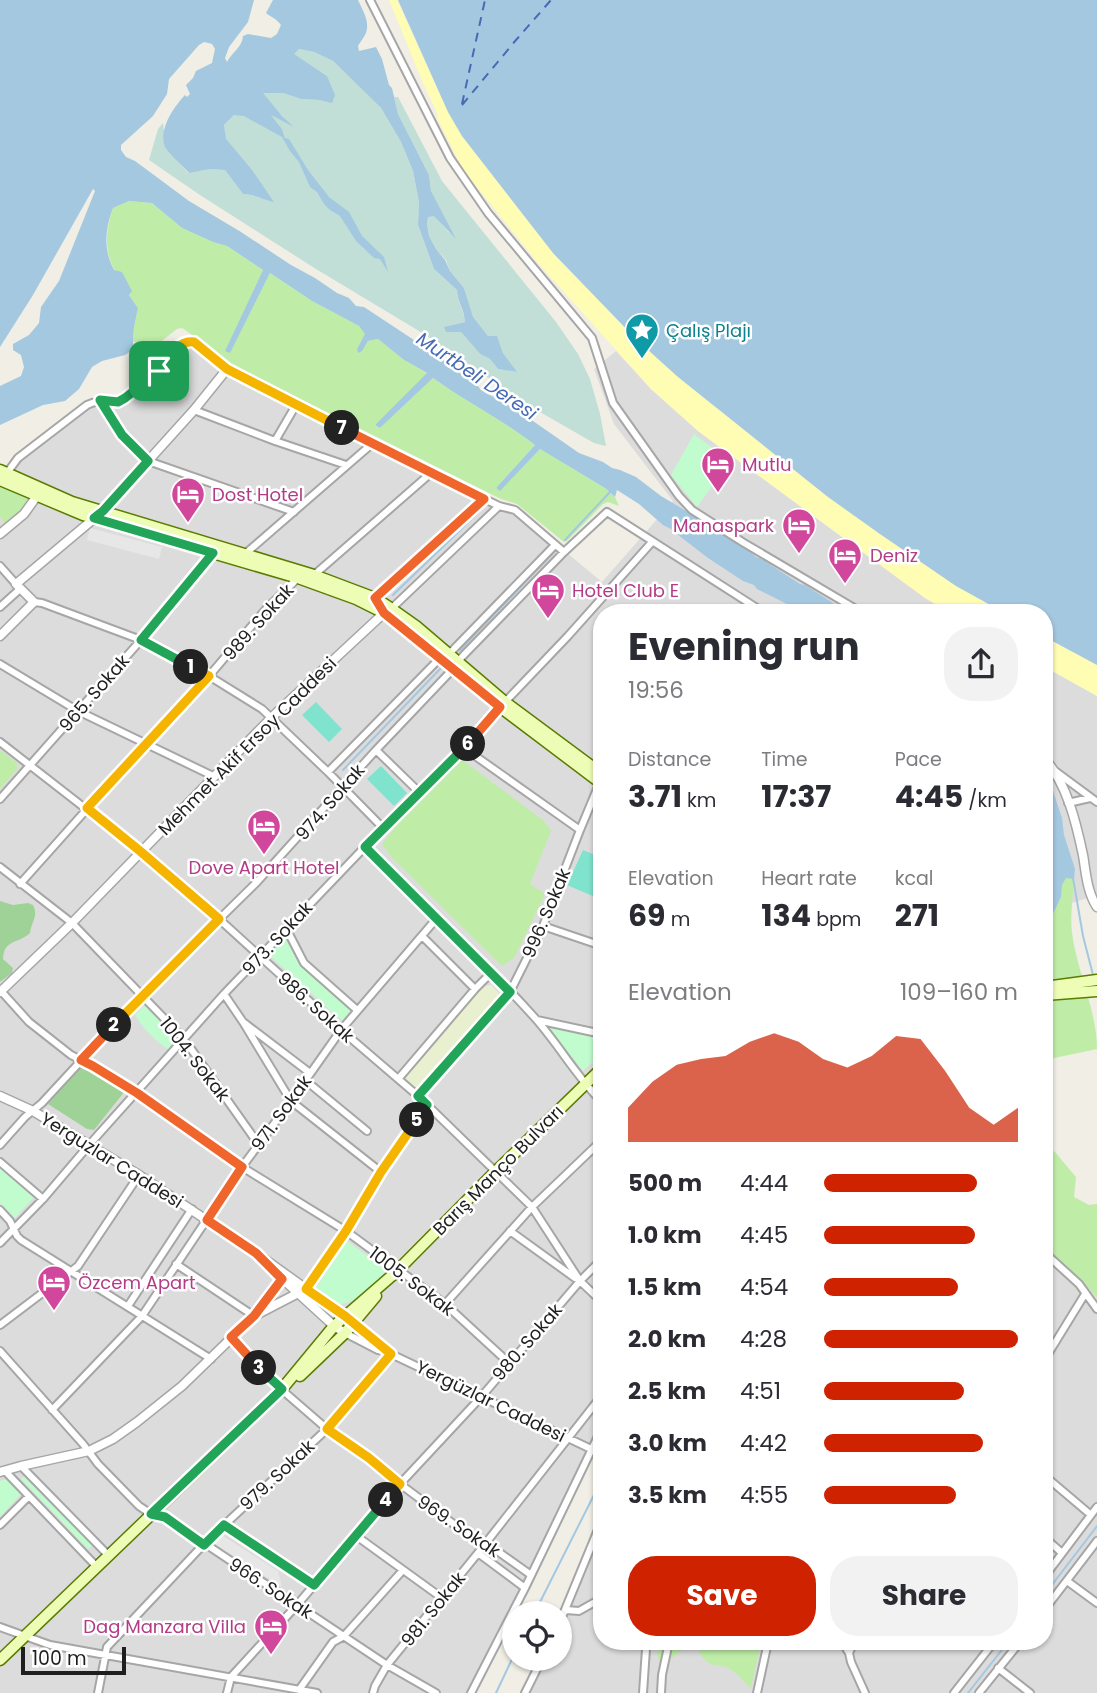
<!DOCTYPE html>
<meta charset="utf-8">
<style>
:root{--surface:#fff;--page:#f2f2f3;--text:#2b2b33;--muted:#7c7c81;--accent:#ce2200}
body{margin:0;font-family:Poppins,sans-serif;background:var(--page);color:var(--text);height:100vh;display:flex;flex-direction:column;font-size:26px;white-space:nowrap}
*{box-sizing:border-box;margin:0}
p{font-size:23px;color:var(--muted)}
.icon{flex:none;width:38px;height:38px;fill:none;stroke:currentColor;stroke-width:2;stroke-linecap:round;stroke-linejoin:round}
.map{position:relative;flex:1;overflow:hidden}
.sheet{position:absolute;left:593px;top:604px;width:460px;height:1046px;display:flex;flex-direction:column;background:var(--surface);border-radius:28px;box-shadow:0 2px 5px #0004}
.sheet>*{flex:none}
.fabs{position:absolute;left:502px;top:1601px;display:grid;gap:14px}
.fabs a{display:grid;place-items:center;width:70px;height:70px;border-radius:50%;background:var(--surface);box-shadow:0 2px 5px #0004;font-size:35px}
.scale{position:absolute;left:21px;bottom:18px;width:105px;box-sizing:border-box;padding-left:7px;border:4px solid #1f1f1f;border-top:0;font-size:19px;line-height:24px;white-space:nowrap;color:#1f1f1f;-webkit-text-stroke:5px #fff;paint-order:stroke}
.pin{position:absolute;display:grid;place-items:center;width:60px;height:60px;color:#fff;margin:-30px;border-radius:14px;box-shadow:0 4px 10px #0006}
.km{position:absolute;width:35px;height:35px;margin:-18px;border-radius:50%;background:#222;color:#fff;font-size:19px;line-height:35px;text-align:center}
.round{display:grid;place-items:center;flex:none;width:74px;height:74px;border-radius:28px;background:var(--page)}
.summary{display:flex;align-items:center;justify-content:space-between;height:119px;padding:0 35px}
h1{font-size:38px;font-weight:700;line-height:52px}
.stats{display:grid;grid-template-columns:repeat(3,1fr);gap:10px;height:119px;padding:7px 35px}
.stats div{display:grid;align-content:center}
.stats b{font-size:30px;font-weight:700}
.stats small{font-size:19px;font-weight:400}
.stats p{font-size:19px}
.chart{height:196px;padding:14px 35px}
.chart p{display:flex;justify-content:space-between}
.chart svg{width:100%;height:126px;margin-top:7px;fill:var(--accent);opacity:.7}
.action{display:flex;gap:14px;margin-top:auto;padding:14px 35px}
.action a{flex:1;height:80px;border-radius:28px;background:var(--accent);color:#fff;font-size:28px;font-weight:700;line-height:80px;text-align:center}
.action a+a{background:var(--page);color:var(--text)}
ul{padding:0 35px;list-style:none;font-size:23px}
li{display:grid;grid-template-columns:112px 84px 1fr;align-items:center;height:52px}
li i{height:18px;border-radius:9px;background:var(--accent)}
.map>svg:first-child{display:block}
.residential{fill:#dddcdc}
.farmland{fill:#e8f0cf}
.grass{fill:#bfeda8}
.forest{fill:#9fd297}
.wetland{fill:#c1dfd6}
.sand{fill:#fffcb4}
.park{fill:#c0fcce}
.pitch{fill:#7fe3cd}
.parking{fill:#e7e7e7}
.water{fill:#a3c8e0}
.lines{fill:none;stroke-linecap:round;stroke-linejoin:round}
.stream{stroke:#a3c8e0;stroke-width:2}
.ferry{stroke:#466bb4;stroke-width:2;stroke-dasharray:9 7;stroke-linecap:butt}
.minor-casing{stroke:#a6a6a6;stroke-width:10}
.tertiary-casing{stroke:#a6a6a6;stroke-width:11}
.secondary-casing{stroke:#5a7c00;stroke-width:13}
.minor{stroke:#fff;stroke-width:6}
.tertiary{stroke:#fff;stroke-width:8}
.secondary{stroke:#eefdb6;stroke-width:10}
.split-1-casing{stroke:#fff;stroke-width:14}
.split-2-casing{stroke:#fff;stroke-width:14}
.split-3-casing{stroke:#fff;stroke-width:14}
.split-4-casing{stroke:#fff;stroke-width:14}
.split-5-casing{stroke:#fff;stroke-width:14}
.split-6-casing{stroke:#fff;stroke-width:14}
.split-7-casing{stroke:#fff;stroke-width:14}
.split-8-casing{stroke:#fff;stroke-width:14}
.split-1{stroke:#22a559;stroke-width:9}
.split-2{stroke:#f5b400;stroke-width:9}
.split-3{stroke:#f0652b;stroke-width:9}
.split-4{stroke:#22a559;stroke-width:9}
.split-5{stroke:#f5b400;stroke-width:9}
.split-6{stroke:#22a559;stroke-width:9}
.split-7{stroke:#f0652b;stroke-width:9}
.split-8{stroke:#f5b400;stroke-width:9}
.labels{text-anchor:middle;dominant-baseline:central;stroke-width:5;stroke-linejoin:round;paint-order:stroke}
.culture-label{font-size:18px;fill:#0d838f;stroke:#fff;text-anchor:start}
.hotel-label{font-size:18px;fill:#b23c85;stroke:#fff;text-anchor:start}
.street-label{font-size:18px;fill:#1f1f1f;stroke:#fff}
.water-label{font-size:19px;font-style:italic;fill:#466bb4;stroke:#fff}
</style>
<div class="map">
<svg width="1097" height="1693" viewBox="0 0 1097 1693">
<rect width="100%" height="100%" fill="#f0eee5"/>
<!-- residential -->
<path class="residential" d="M184,342H194L227,369L431,473L515,510L602,582L673,501L614,424L594,369L616,351L651,389L698,431L925,598L949,612H602V1428L471,1693H0V470L9,469L88,405L118,402L126,398Z
M1045,667L1097,696V907L1091,897L1045,911Z
M1045,1245L1086,1282L1097,1299V1693H525L542,1659H560V1622L602,1520V1642H1045Z"/>
<!-- farmland -->
<path class="farmland" d="M491,985L498,992L499,998L421,1087L415,1088L406,1079L407,1073L484,986Z"/>
<!-- grass -->
<path class="grass" d="M129,201L152,203L182,228L213,242L227,246L263,270L226,351L230,352L270,273L312,301L359,326L366,334L357,349L362,350L368,341L378,339L404,360L428,374L375,425L380,428L433,378C466,402 503,420 535,445L496,488L500,490L540,449L605,488L615,497L619,506L608,502L603,504L567,541L564,542L517,504L501,499L226,362L210,347L182,328L177,329L150,350L133,341V327L138,308C113,270 98,254 113,208Z
M0,485L28,496L30,500L29,505L6,525L0,517Z
M0,750L16,762L18,768L0,789Z
M461,759L544,821L551,831L530,884L545,894L514,958L502,966L392,858L382,844L407,812Z
M1066,877L1074,879C1073,896 1070,916 1072,933C1077,971 1097,1011 1097,1049L1045,1060V931L1061,897L1062,885Z
M1045,1147L1055,1152L1076,1177L1074,1197L1089,1205L1097,1204V1298L1083,1281L1045,1249Z
M659,1642H761L751,1688C743,1682 738,1674 730,1669C724,1665 720,1667 713,1665C703,1662 700,1652 694,1644C679,1647 674,1661 660,1665L657,1652Z"/>
<!-- forest -->
<path class="forest" d="M0,901L13,905L28,903L33,905C39,916 31,922 30,933C18,944 4,939 3,959L13,968L12,973L0,982Z
M83,1065L91,1067L125,1091L94,1130L87,1129L48,1104Z"/>
<!-- wetland -->
<path class="wetland" d="M299,49L314,52L333,61L381,108L401,142L413,171L419,202L418,225L434,269L457,290C457,303 464,309 465,322L445,327L461,332L480,354L490,359L498,369L516,372L503,353L497,337H489L473,318L464,288L450,271L446,260L436,249L429,236L427,224L428,216H435L450,234L431,191L429,175L398,114L394,97H398L442,181L556,322L578,354L590,379L600,414L606,446L594,443L533,408L424,334L316,269L200,195L149,160L158,129L163,123L166,147L188,173L210,169L225,170L243,194C257,194 262,200 273,201L253,171L225,139L224,125L234,115H244L285,138L282,129L270,114L290,124L282,116L262,93H283L301,99L319,100L331,102L327,76L293,54Z"/>
<!-- sand -->
<path class="sand" d="M389,0H397L448,112L462,136L553,253L637,340L678,377L828,497L880,534L956,586L1003,612H949L925,598L698,431L651,389L538,263L463,170L437,118L438,115L423,83Z
M1045,637L1097,665V696L1045,667Z"/>
<!-- park -->
<path class="park" d="M694,434L730,461L697,507L671,475Z
M285,937L295,957L305,969L351,1010L342,1021L268,954Z
M144,1006L149,1008L178,1034C181,1042 177,1047 169,1050C156,1041 143,1029 135,1015Z
M547,1026L602,1037V1054L583,1071Z
M0,1167L34,1197L15,1218L0,1203Z
M347,1241L387,1270C373,1285 359,1302 337,1305L315,1289Z
M26,1475L93,1545L88,1549L21,1479Z
M8,1479L21,1494L0,1517V1481Z"/>
<!-- pitch -->
<path class="pitch" d="M316,702L342,729L329,742L302,715Z
M381,766L407,793L394,806L367,779Z
M583,850L602,858V900L567,885Z"/>
<!-- parking -->
<path class="parking" d="M90,528L162,547L159,559L87,540Z
M220,1534L278,1571L282,1587L212,1542Z"/>
<!-- water -->
<path class="water" d="M0,0H254L248,22L229,47L225,58L227,62C232,52 242,48 243,36L248,34L271,38L277,34L281,25C277,19 271,17 266,13L273,0H358C363,11 371,23 365,35C363,39 360,42 358,46L359,51L376,47L382,59L389,85L392,88L398,114L429,175L431,191L456,239L434,216L428,217L427,224L429,236L436,249L445,260L450,271L464,288L473,317L488,336H497L503,353L517,372L498,369L490,359L480,354L461,332H446L444,327L465,322C464,307 458,305 457,290L434,269L418,225L419,202L413,171L401,142L381,108L333,61L314,52L299,49L294,54L327,76L335,95L332,103L319,100L301,99L283,93H263L282,116L294,127L271,115L282,129L285,138L289,139L308,170L329,197L349,212L362,236L384,257L388,272L380,259L374,258L356,241L340,216L330,210L324,204L317,192L310,187L299,162L290,151L282,137L244,116L234,115L224,125L226,139L253,171L274,202C263,200 255,194 243,194L225,170L210,169L189,173C183,166 169,154 165,147C158,129 174,107 185,95L187,97L190,94L186,85L193,78L196,71L212,63L215,49L212,44L204,42L199,45L169,79L167,94L153,116L121,145V150L126,157L135,161L189,201L241,232L291,265L315,278L337,293L349,298L356,306L364,307L417,342L432,355L455,366L473,380L481,390L520,412L579,453L603,462L612,468L620,470L636,477L661,496L696,517L718,533L722,534L751,552L756,557L760,558L800,584L805,585L847,612H803L757,589L754,585L743,581L708,558L677,534L675,531L663,525L639,504L617,490L615,497L605,488L540,449L500,491L496,488L535,445C503,420 466,402 433,378L380,428L375,425L427,373L404,360L378,339L368,341L362,351L358,353L357,349L365,334L359,326L312,301L270,273L230,353L225,351L263,270L227,246L213,242L182,228L152,203L129,201L113,208C105,229 103,249 114,270L122,272L132,291L129,295L138,308C135,322 131,335 134,349L125,355L102,361L92,367L79,389L65,401L43,405L0,425V386L21,376L24,367L21,355L13,350V344L29,335L39,323L41,307L59,281L95,191L93,189L33,295L0,347Z
M398,0H1097V665L1045,637V612H1003L956,586L880,534L828,497L678,377L637,340L553,253L462,136L448,112Z
M1045,767L1062,818L1064,835L1075,869L1074,879L1066,878L1062,885L1061,897L1045,931V902L1050,892L1051,883L1045,849Z"/>
<g class="lines">
<!-- stream -->
<path class="stream" d="M565,540L610,492
M393,595L485,506
M460,650L556,550
M343,770L441,668
M1073,878L1083,936L1093,975
M1045,1594L1097,1526
M534,1614L602,1479
M496,1693L514,1655
M968,1693L1008,1642"/>
<!-- ferry -->
<path class="ferry" d="M462,104L485,0
M462,105L516,40L551,0"/>
<!-- minor casing -->
<g class="minor-casing">
<path id="minor" d="M370,0L450,158L488,213L592,338L613,403L679,496L692,510L744,543L861,612
M100,400L122,435L148,461L294,512
M194,410L275,441L346,465
M275,441L296,405
M7,473L18,458L87,405C101,398 107,404 119,402C129,399 146,382 154,375C166,365 175,338 194,342L227,369L431,473L499,506L515,510L564,552
M245,554L373,443
M0,566L16,584
M314,575L431,473
M375,599L484,499
M34,602L42,603L141,640L209,676L262,709L328,772L383,828
M0,607L20,589
M391,609L499,506
M449,654L555,545
M458,661L564,552L607,512L763,612
M0,664L78,711L213,776
M505,702L568,636L652,542
M0,742L140,851L219,919L341,1030L418,1096L532,1207L580,1281L602,1302
M464,748L580,830
M376,750L419,792
M1055,771L1097,802
M328,772L440,658
M0,799L141,640L213,553
M1068,803L1090,798
M365,847C422,903 481,958 535,1018C559,1045 576,1076 602,1102
M0,867L72,923L184,1039L259,1145
M20,884L146,743L209,676L267,608L298,578
M543,926L602,946
M286,928L304,963L357,1010
M422,936L475,989
M1,991L29,1022L71,1055L93,1066L137,1093L242,1167L346,1231L445,1304L509,1363
M224,994L243,1022L310,1073
M537,1020L602,1034
M243,1022L291,1101L381,1172
M596,1032L602,1017
M399,1078L475,989L491,973
M305,1080L367,1131
M418,1096L510,992L543,926L580,830L600,782
M0,1145L25,1117L42,1103L142,995L257,882L376,750L453,669
M0,1162L43,1199
M0,1210L10,1221L17,1236L21,1240L211,1359
M510,1231L575,1278
M0,1243L43,1199L89,1145L224,994L383,828L464,748L500,707
M1045,1253L1079,1284L1097,1309
M176,1264L254,1316L285,1276
M306,1289L346,1231L381,1172L427,1105
M445,1304L532,1207L602,1140
M128,1306L192,1209
M353,1324L391,1354L591,1449
M0,1325L78,1266L139,1175
M345,1333L378,1350L386,1351
M231,1337L267,1377L327,1429L370,1458L400,1484L471,1537L486,1543L531,1575
M0,1351L83,1444L98,1464L139,1506L151,1514L165,1517L387,1665L436,1693
M1045,1359L1085,1294
M52,1410L142,1316L242,1167L291,1101L341,1030L437,918
M21,1466L109,1556
M5,1471L97,1567
M1045,1476L1091,1515
M0,1525L28,1497
M224,1525L314,1585
M355,1535L442,1598
M1045,1538L1062,1553
M478,1553L525,1588
M1045,1576L1097,1507
M1067,1581L1097,1603
M1045,1609L1097,1541
M566,1610L579,1611L602,1598
M560,1622L602,1520
M0,1627L50,1645L317,1693
M842,1642L849,1653
M854,1642L849,1653L851,1662L865,1693
M998,1668L1030,1693
M299,1690L333,1642L344,1636L403,1570
M98,1693L107,1647L204,1544L327,1429L391,1354
M227,1693L231,1677L297,1605L400,1484L482,1396L580,1281L602,1259
M373,1693L375,1686L387,1665L478,1553L602,1395
M471,1693L525,1588L602,1428
M525,1693L542,1659
M643,1693L646,1649L644,1642
M661,1693L662,1675L669,1642
M757,1693L768,1642
M954,1693L994,1642
M979,1693L1020,1642"/>
</g>
<!-- tertiary casing -->
<g class="tertiary-casing">
<path id="tertiary" d="M0,534L24,514L39,493
M0,636L34,602L16,584L103,511L194,410L227,369
M1045,759C1067,784 1076,822 1083,855C1086,873 1087,892 1097,907
M0,992L72,923L272,717L384,613
M0,1096L33,1111L139,1175L256,1253L348,1319
M275,1272L334,1326L345,1333
M0,1472L21,1466L89,1451L113,1439L137,1422L182,1386L254,1316L306,1289"/>
</g>
<!-- secondary casing -->
<g class="secondary-casing">
<path id="secondary" d="M0,470L72,502L314,575L375,598L392,609L416,626L505,702L602,774
M0,480L83,515L298,578L356,599L384,613L500,707L602,784
M1045,987L1097,980
M1045,995L1097,991
M392,1276L491,1176L602,1068
M300,1376L345,1333L376,1296
M0,1660L282,1389L334,1326L395,1273"/>
</g>
<!-- minor -->
<use href="#minor" class="minor"/>
<!-- tertiary -->
<use href="#tertiary" class="tertiary"/>
<!-- secondary -->
<use href="#secondary" class="secondary"/>
</g>
<g class="lines">
<!-- split-1 casing -->
<g class="split-1-casing">
<path id="split-1" d="M159,371L125,398L118,402L100,400L122,435L148,461L103,511L94,518L213,553L141,640L191,667"/>
</g>
<!-- split-2 casing -->
<g class="split-2-casing">
<path id="split-2" d="M114,1025L219,919L140,851L87,808L209,676L191,667"/>
</g>
<!-- split-3 casing -->
<g class="split-3-casing">
<path id="split-3" d="M114,1025L81,1060L93,1066L137,1093L242,1167L207,1220L256,1253L282,1279L254,1316L231,1337L259,1368"/>
</g>
<!-- split-4 casing -->
<g class="split-4-casing">
<path id="split-4" d="M259,1368L282,1389L151,1514L165,1517L204,1545L224,1525L314,1585L386,1500"/>
</g>
<!-- split-5 casing -->
<g class="split-5-casing">
<path id="split-5" d="M386,1500L400,1484L369,1458L327,1429L391,1354L345,1316L306,1289L346,1231L381,1172L417,1120"/>
</g>
<!-- split-6 casing -->
<g class="split-6-casing">
<path id="split-6" d="M417,1120L427,1105L418,1096L510,992L365,847L468,744"/>
</g>
<!-- split-7 casing -->
<g class="split-7-casing">
<path id="split-7" d="M342,428L484,499L375,598L384,613L500,707L468,744"/>
</g>
<!-- split-8 casing -->
<g class="split-8-casing">
<path id="split-8" d="M159,371C167,359 178,339 194,342L227,369L342,428"/>
</g>
<!-- split-1 -->
<use href="#split-1" class="split-1"/>
<!-- split-2 -->
<use href="#split-2" class="split-2"/>
<!-- split-3 -->
<use href="#split-3" class="split-3"/>
<!-- split-4 -->
<use href="#split-4" class="split-4"/>
<!-- split-5 -->
<use href="#split-5" class="split-5"/>
<!-- split-6 -->
<use href="#split-6" class="split-6"/>
<!-- split-7 -->
<use href="#split-7" class="split-7"/>
<!-- split-8 -->
<use href="#split-8" class="split-8"/>
</g>
<!-- icons -->
<defs>
<g id="sight-pin" transform="scale(1.75)"><path d="M0 17L-7.5 6A9.5 9.5 0 1 1 7.5 6Z" fill="#0f9aa8" stroke="#fff"/><path d="M0-6L1.8-2.2L6-1.7L2.9 1.2L3.7 5.4L0 3.3L-3.7 5.4L-2.9 1.2L-6-1.7L-1.8-2.2Z" fill="#fff"/></g>
<g id="hotel-pin" transform="scale(1.75)"><path d="M0 17L-7.5 6A9.5 9.5 0 1 1 7.5 6Z" fill="#d1479c" stroke="#fff"/><path d="M-6-4.5h1.5V1H6V5H4.5V3h-9V5H-6ZM-4 0a1.8 1.8 0 1 1 3.6 0ZM.5 0V-2.5h3Q6-2.5 6 0Z" fill="#fff"/></g>
</defs>
<g fill-rule="evenodd">
<use href="#sight-pin" x="642" y="330"/>
<use href="#hotel-pin" x="718" y="464"/>
<use href="#hotel-pin" x="188" y="494"/>
<use href="#hotel-pin" x="799" y="525"/>
<use href="#hotel-pin" x="845" y="555"/>
<use href="#hotel-pin" x="548" y="590"/>
<use href="#hotel-pin" x="264" y="826"/>
<use href="#hotel-pin" x="54" y="1282"/>
<use href="#hotel-pin" x="271" y="1626"/>
</g>
<g class="labels">
<!-- culture labels -->
<g class="culture-label">
<text x="666" y="330">Çalış Plajı</text>
</g>
<!-- hotel labels -->
<g class="hotel-label">
<text x="742" y="464">Mutlu</text>
<text x="212" y="494">Dost Hotel</text>
<text x="774" y="525" text-anchor="end">Manaspark</text>
<text x="870" y="555">Deniz</text>
<text x="572" y="590">Hotel Club E</text>
<text x="264" y="867" text-anchor="middle">Dove Apart Hotel</text>
<text x="78" y="1282">Özcem Apart</text>
<text x="246" y="1626" text-anchor="end">Dag Manzara Villa</text>
</g>
<!-- street labels -->
<g class="street-label">
<text transform="translate(258 622) rotate(-48)">989. Sokak</text>
<text transform="translate(94 693) rotate(-49)">965. Sokak</text>
<text transform="translate(247 746) rotate(-45)">Mehmet Akif Ersoy Caddesi</text>
<text transform="translate(330 802) rotate(-49)">974. Sokak</text>
<text transform="translate(546 913) rotate(-67)">996. Sokak</text>
<text transform="translate(277 938) rotate(-47)">973. Sokak</text>
<text transform="translate(316 1007) rotate(42)">986. Sokak</text>
<text transform="translate(195 1059) rotate(52)">1004. Sokak</text>
<text transform="translate(281 1113) rotate(-54)">971. Sokak</text>
<text transform="translate(112 1160) rotate(32)">Yerguzlar Caddesi</text>
<text transform="translate(498 1170) rotate(-45)">Barış Manço Bulvarı</text>
<text transform="translate(412 1281) rotate(37)">1005. Sokak</text>
<text transform="translate(527 1342) rotate(-49)">980. Sokak</text>
<text transform="translate(491 1401) rotate(26)">Yergüzlar Caddesi</text>
<text transform="translate(277 1475) rotate(-43)">979. Sokak</text>
<text transform="translate(459 1526) rotate(34)">969. Sokak</text>
<text transform="translate(271 1588) rotate(33)">966. Sokak</text>
<text transform="translate(433 1609) rotate(-51)">981. Sokak</text>
</g>
<!-- water labels -->
<g class="water-label">
<text transform="translate(477 376) rotate(34)">Murtbeli Deresi</text>
</g>
</g>
</svg>
<div class="fabs">
<a><svg class="icon" aria-label="locate" viewBox="0 0 24 24"><circle cx="12" cy="12" r="6"/><path d="M12 2v4M12 18v4M2 12h4M18 12h4"/></svg></a>
</div>
<div class="scale">100 m</div>
<div class="pin" style="left:159px;top:371px;background:#1e9e55"><svg class="icon" aria-label="arrive" viewBox="0 0 24 24"><path d="M6 21V4h12l-3 4 3 4H6"/></svg></div>
<b class="km" style="left:191px;top:667px">1</b>
<b class="km" style="left:114px;top:1025px">2</b>
<b class="km" style="left:259px;top:1368px">3</b>
<b class="km" style="left:386px;top:1500px">4</b>
<b class="km" style="left:417px;top:1120px">5</b>
<b class="km" style="left:468px;top:744px">6</b>
<b class="km" style="left:342px;top:428px">7</b>
<section class="sheet">
<div class="summary"><div><h1>Evening run</h1><p>19:56</p></div><a class="round"><svg class="icon" aria-label="share" viewBox="0 0 24 24"><path d="M12 15V3M7 8l5-5 5 5M5 13v7h14v-7"/></svg></a></div>
<div class="stats">
<div><p>Distance</p><b>3.71<small> km</small></b></div>
<div><p>Time</p><b>17:37</b></div>
<div><p>Pace</p><b>4:45<small> /km</small></b></div>
</div>
<div class="stats">
<div><p>Elevation</p><b>69<small> m</small></b></div>
<div><p>Heart rate</p><b>134<small> bpm</small></b></div>
<div><p>kcal</p><b>271</b></div>
</div>
<div class="chart"><p><span>Elevation</span>109–160 m</p>
<svg viewBox="0 0 160 44" preserveAspectRatio="none"><path d="M0 44V32L10 23L20 17L30 15L40 14L50 9L60 6L70 9L80 15L90 18L100 14L110 7L120 8L130 19L140 32L150 38L160 32V44z"/></svg>
</div>
<ul>
<li><b>500 m</b>4:44<i style="width:79%"></i></li>
<li><b>1.0 km</b>4:45<i style="width:78%"></i></li>
<li><b>1.5 km</b>4:54<i style="width:69%"></i></li>
<li><b>2.0 km</b>4:28<i style="width:100%"></i></li>
<li><b>2.5 km</b>4:51<i style="width:72%"></i></li>
<li><b>3.0 km</b>4:42<i style="width:82%"></i></li>
<li><b>3.5 km</b>4:55<i style="width:68%"></i></li>
</ul>
<div class="action"><a>Save</a><a>Share</a></div>
</section>
</div>
